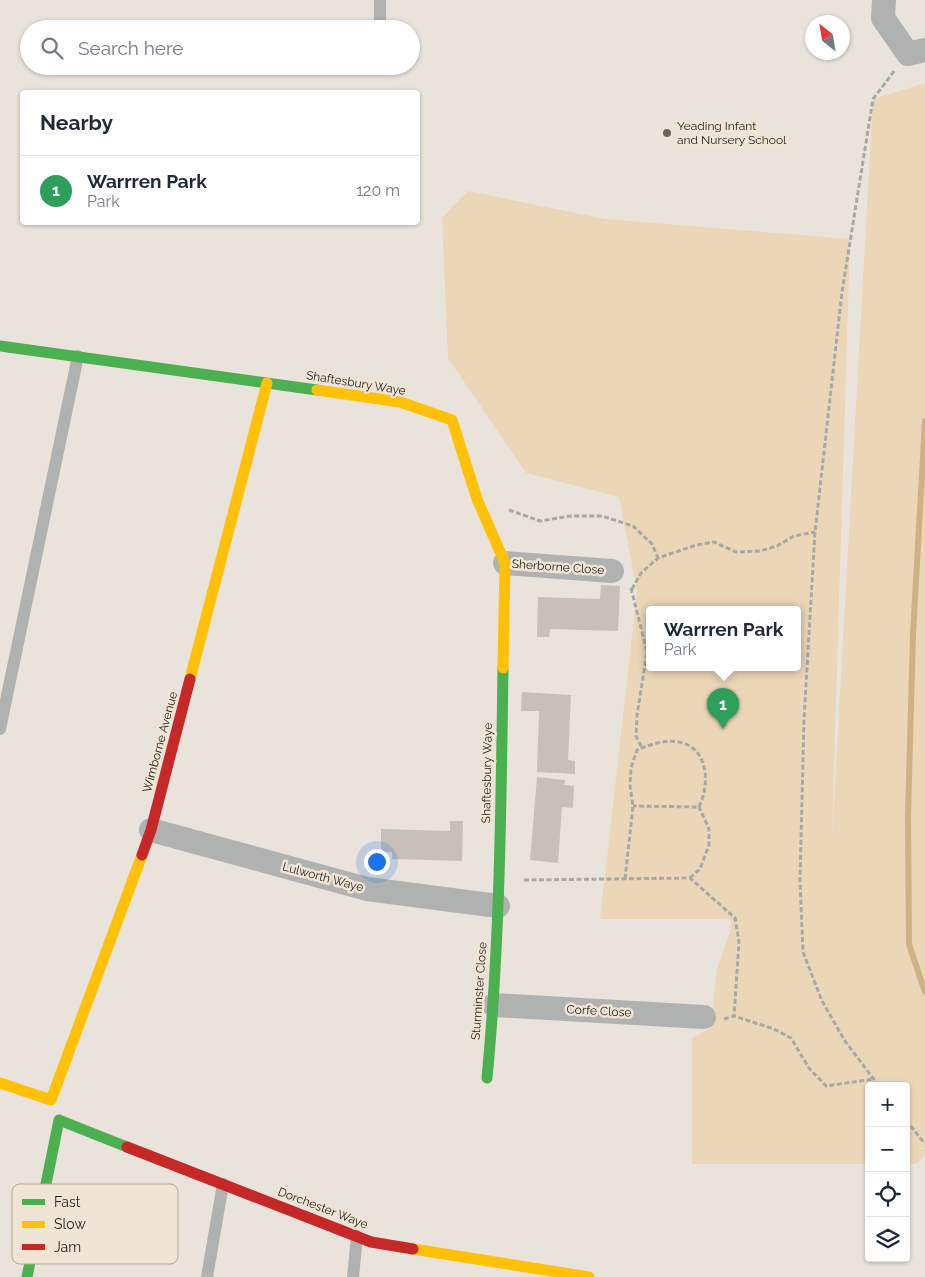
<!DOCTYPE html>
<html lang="en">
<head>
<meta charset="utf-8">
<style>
  body { margin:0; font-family:Raleway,sans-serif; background:#f6f6f7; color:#1f2937 }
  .controls { position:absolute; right:15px; bottom:15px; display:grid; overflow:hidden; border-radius:5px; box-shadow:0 1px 4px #0004 }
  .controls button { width:45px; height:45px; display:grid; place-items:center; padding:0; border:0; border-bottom:1px solid #e0e1e3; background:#fff; color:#1f2937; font:25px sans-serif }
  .compass { position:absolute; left:805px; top:15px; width:45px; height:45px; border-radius:50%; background:#fff; box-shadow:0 1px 4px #0004; rotate:330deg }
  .you { position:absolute; left:376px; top:861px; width:18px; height:18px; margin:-12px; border:4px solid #fff; border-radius:50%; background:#1a73e8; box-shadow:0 0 0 8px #1a73e833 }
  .badge { display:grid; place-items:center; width:32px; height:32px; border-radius:50%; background:#b45309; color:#fff; font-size:16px; font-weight:700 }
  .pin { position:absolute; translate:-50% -41px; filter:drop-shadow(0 1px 2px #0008) }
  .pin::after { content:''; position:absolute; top:26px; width:18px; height:15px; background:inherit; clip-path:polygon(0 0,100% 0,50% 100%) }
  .popup { position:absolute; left:646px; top:606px; width:155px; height:65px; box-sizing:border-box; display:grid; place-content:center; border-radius:5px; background:#fff; filter:drop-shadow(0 1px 4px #0005); font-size:16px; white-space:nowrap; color:#747a83 }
  .popup b { font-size:19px; color:#1f2937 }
  .popup::after { content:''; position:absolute; left:50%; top:100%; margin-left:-10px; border:10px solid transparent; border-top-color:#fff }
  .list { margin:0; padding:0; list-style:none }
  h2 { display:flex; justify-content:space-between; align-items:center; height:65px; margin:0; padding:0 20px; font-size:21px }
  h2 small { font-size:16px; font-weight:400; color:#747a83 }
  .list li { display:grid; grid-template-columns:32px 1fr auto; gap:15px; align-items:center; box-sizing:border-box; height:70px; padding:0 20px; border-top:1px solid #e0e1e3 }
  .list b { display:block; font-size:19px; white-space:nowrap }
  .list p { margin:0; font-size:16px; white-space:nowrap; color:#747a83 }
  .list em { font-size:16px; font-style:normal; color:#747a83 }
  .icon { flex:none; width:28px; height:28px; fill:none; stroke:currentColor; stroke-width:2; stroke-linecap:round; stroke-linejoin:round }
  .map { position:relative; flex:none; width:925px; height:1277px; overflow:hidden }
  .search { position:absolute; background:#fff; box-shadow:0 1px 4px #0004; left:20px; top:20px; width:400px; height:55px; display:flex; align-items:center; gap:12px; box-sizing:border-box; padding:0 18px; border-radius:28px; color:#747a83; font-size:19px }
  .panel { position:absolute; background:#fff; box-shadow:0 1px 4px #0004; left:20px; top:90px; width:400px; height:135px; border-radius:5px }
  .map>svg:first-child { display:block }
</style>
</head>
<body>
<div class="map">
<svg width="925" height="1277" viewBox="0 0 925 1277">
  <rect width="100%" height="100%" fill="#eae3db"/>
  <path fill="#ecd6b8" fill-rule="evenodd" d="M925,83V1156L916,1164H906V1086H869V1164H692V1038L710,1028L717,969L730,932L731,919H600L637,591L619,497L526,473L448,358L442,218L468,191L605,219L850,239L832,837L873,99ZM649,610H797V668H649Z"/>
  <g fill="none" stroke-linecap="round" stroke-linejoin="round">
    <path stroke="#cfb186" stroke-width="6" d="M925,421L913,634L908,815L909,944L925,992"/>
  </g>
  <g fill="#c6c0b9">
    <path d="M601,585L620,586L618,631L550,629L549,637H537L538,597L600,599Z"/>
    <path d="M522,692L571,695L568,760L575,761V774L537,772L539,711H521Z"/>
    <path d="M537,777L565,780L564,785L574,786L573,808L562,807L558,863L530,860Z"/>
    <path d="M450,821H463L462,861L392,859V852H381V829L450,831Z"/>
  </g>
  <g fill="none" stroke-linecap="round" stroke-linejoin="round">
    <g stroke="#a9a8a6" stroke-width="3" stroke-dasharray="5 2.5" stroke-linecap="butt">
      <path d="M509,510L540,521L570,516H602L633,526L652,544L658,558"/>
      <path d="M631,588L647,652L637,715L636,736L642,748"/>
      <path d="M632,589L641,573L658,558L696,545L714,542L736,552L760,551L777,546L794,536L815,532"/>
      <path d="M690,878L700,869L709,845V829L699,807"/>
      <path d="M625,879L633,806L630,786L631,768L637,750C649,745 665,739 679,742C709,748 710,784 699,807L633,806"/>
      <path d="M524,880L690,878L735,918L739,942L734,1016"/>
      <path d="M724,1019L734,1016L774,1029L791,1038L809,1068L826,1086L874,1079"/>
      <path d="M879,1086L845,1041L822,1001L803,952L800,880L804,719L815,532L842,292L873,99L895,70"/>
      <path d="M906,1120L925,1144"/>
    </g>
    <g stroke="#b0b2b2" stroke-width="12">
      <path d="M380,0V29"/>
      <path d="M0,729L78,356"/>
      <path d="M207,1277L223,1184"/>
      <path d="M353,1277L357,1236"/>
    </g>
    <g stroke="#b0b2b2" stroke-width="24">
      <path d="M884,0L883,18L908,54L925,50"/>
      <path d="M505,563L612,571"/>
      <path d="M151,830L367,889L498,906"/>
      <path d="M494,1005L704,1017"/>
    </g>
    <g stroke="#4caf50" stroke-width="11">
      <path d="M0,346L317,390"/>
      <path d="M487,1078C500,942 501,805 503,668"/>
      <path d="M27,1277L59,1120L127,1147"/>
    </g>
    <g stroke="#ffc107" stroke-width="11">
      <path d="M317,390L400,402L452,420L477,499L505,563L503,668"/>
      <path d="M190,679L267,383"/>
      <path d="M0,1083L51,1100L142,855"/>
      <path d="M413,1249L589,1277"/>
    </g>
    <g stroke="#c62828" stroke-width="11">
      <path d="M142,855L151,830L190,679"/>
      <path d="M127,1147L371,1242L413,1249"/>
    </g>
  </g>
  <circle fill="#69645d" stroke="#f0e4d5" stroke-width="2" cx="667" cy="133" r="5"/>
  <g text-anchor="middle" stroke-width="5" stroke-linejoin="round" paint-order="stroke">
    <g font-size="12" fill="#231f19" stroke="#f0e4d5" text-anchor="start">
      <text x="677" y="130">Yeading Infant<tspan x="677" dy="14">and Nursery School</tspan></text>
    </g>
    <g font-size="12" fill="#231f19" stroke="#f0e4d5">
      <text transform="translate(356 383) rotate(9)" y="4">Shaftesbury Waye</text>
      <text transform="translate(558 567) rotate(4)" y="4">Sherborne Close</text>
      <text transform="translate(160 742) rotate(-75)" y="4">Wimborne Avenue</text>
      <text transform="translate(487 773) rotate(-89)" y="4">Shaftesbury Waye</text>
      <text transform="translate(323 877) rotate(15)" y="4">Lulworth Waye</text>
      <text transform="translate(479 991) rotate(-86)" y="4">Sturminster Close</text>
      <text transform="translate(599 1011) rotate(3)" y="4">Corfe Close</text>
      <text transform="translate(323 1208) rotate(21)" y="4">Dorchester Waye</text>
    </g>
  </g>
  <rect x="12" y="1184" width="166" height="80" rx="8" fill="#f0e4d5" stroke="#b2a99d" stroke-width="1"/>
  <rect x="22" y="1199" width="23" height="6" fill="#4caf50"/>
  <rect x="22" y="1221" width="23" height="7" fill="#ffc107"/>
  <rect x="22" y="1244" width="23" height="6" fill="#c62828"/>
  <g font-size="14" fill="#231f19">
    <text x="54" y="1207">Fast</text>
    <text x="54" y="1229">Slow</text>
    <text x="54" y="1252">Jam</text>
  </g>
</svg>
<div class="controls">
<button>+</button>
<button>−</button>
<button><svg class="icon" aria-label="locate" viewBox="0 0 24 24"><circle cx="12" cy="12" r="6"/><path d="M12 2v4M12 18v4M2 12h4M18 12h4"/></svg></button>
<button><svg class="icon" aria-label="layers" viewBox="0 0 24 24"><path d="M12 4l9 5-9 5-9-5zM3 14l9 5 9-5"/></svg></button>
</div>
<svg class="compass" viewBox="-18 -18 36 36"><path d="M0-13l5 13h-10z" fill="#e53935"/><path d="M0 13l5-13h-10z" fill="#747a83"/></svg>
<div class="you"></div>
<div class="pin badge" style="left:723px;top:729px;background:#2e9e5b">1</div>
<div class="popup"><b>Warrren Park</b>Park</div>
<div class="search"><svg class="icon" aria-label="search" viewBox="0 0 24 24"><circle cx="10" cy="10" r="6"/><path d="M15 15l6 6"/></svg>Search here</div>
<section class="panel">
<h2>Nearby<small></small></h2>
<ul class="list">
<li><span class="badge" style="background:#2e9e5b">1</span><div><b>Warrren Park</b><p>Park</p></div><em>120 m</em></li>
</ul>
</section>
</div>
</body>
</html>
